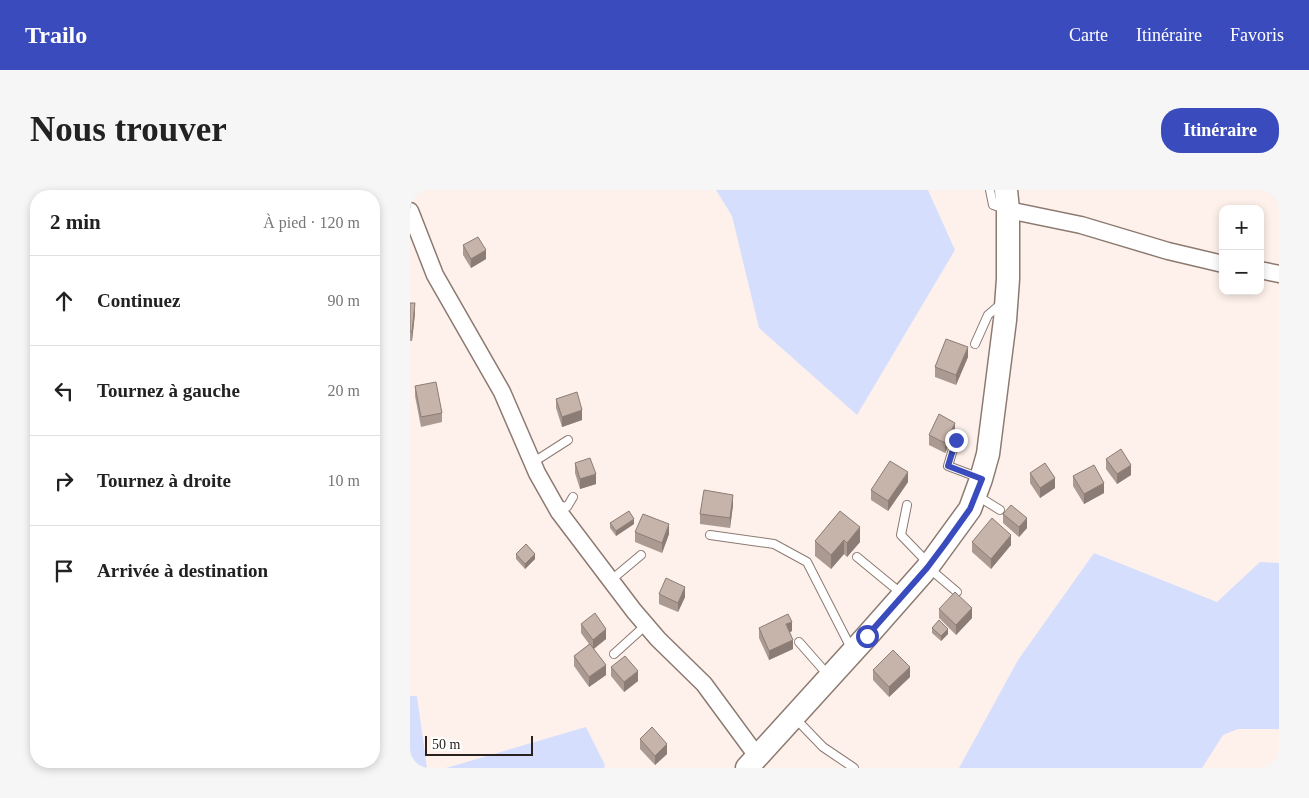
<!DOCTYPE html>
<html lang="fr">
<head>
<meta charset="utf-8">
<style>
  body { margin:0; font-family:"Times New Roman",serif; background:#f6f6f6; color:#222 }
  .controls { position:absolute; right:15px; top:15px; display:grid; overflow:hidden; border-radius:10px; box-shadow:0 2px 8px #0003 }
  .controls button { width:45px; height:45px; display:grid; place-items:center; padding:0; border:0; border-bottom:1px solid #e0e0e0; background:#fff; color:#222; font:25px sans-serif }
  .scale { position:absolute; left:15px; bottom:12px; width:108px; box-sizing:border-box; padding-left:5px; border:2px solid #28211d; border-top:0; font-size:14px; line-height:18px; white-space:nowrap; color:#28211d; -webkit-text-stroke:4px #fff; paint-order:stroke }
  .stop { position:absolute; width:15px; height:15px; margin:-11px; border:4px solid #3a4bbe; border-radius:50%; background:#fff }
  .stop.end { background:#3a4bbe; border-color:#fff; box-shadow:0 1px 5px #0008 }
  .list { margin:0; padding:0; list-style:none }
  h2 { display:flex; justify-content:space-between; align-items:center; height:65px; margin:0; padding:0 20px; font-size:21px }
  h2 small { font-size:16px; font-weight:400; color:#767676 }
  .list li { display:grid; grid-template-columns:32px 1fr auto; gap:15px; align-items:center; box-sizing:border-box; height:90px; padding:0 20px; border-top:1px solid #e0e0e0 }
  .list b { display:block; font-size:19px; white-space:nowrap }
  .list em { font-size:16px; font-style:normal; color:#767676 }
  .icon { flex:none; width:28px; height:28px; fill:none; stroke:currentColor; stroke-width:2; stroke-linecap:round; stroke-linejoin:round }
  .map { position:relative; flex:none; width:869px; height:578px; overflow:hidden; border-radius:20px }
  header { display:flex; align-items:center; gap:30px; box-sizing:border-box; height:70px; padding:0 25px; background:#3a4bbe; color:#fff }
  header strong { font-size:24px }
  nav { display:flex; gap:28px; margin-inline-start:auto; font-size:18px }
  .intro { display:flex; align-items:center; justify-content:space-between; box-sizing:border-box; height:120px; padding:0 30px }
  h1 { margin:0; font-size:35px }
  .button { padding:12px 22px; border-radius:20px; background:#3a4bbe; color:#fff; font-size:18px; font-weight:700 }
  main { display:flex; gap:30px; padding:0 30px }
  aside { flex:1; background:#fff; border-radius:20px; box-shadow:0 2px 8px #0003 }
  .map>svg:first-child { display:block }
</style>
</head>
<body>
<header>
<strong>Trailo</strong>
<nav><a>Carte</a><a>Itinéraire</a><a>Favoris</a></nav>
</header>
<div class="intro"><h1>Nous trouver</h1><a class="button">Itinéraire</a></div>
<main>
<aside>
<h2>2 min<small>À pied · 120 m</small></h2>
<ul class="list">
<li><svg class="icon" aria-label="ahead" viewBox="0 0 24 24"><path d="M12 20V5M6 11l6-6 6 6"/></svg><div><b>Continuez</b></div><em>90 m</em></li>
<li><svg class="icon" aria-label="left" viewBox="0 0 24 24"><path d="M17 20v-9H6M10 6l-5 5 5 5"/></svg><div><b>Tournez à gauche</b></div><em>20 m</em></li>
<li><svg class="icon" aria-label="right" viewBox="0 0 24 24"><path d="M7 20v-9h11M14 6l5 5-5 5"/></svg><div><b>Tournez à droite</b></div><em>10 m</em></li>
<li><svg class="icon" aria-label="arrive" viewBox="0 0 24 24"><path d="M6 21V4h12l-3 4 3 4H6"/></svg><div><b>Arrivée à destination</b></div></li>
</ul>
</aside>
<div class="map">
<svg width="869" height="578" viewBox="0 0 869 578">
  <rect width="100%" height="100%" fill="#fef1eb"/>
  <g fill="#d5dffd">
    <path d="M306,0H518L545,60L447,225L349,138L322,26Z"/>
    <path d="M684,363L807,412L850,372L869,373V539H828L813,545L792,578H549L608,470Z"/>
    <path d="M0,506H7L17,578H0Z"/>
    <path d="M176,537L195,575L194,578H36Z"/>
  </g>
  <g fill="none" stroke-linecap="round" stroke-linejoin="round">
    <g stroke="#8c7a71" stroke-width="10">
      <g id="lane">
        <path d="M580,0L583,15L595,19"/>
        <path d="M565,154L578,125L592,113"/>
        <path d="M546,249L538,276L570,288"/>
        <path d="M122,273L158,250"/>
        <path d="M566,305L590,320"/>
        <path d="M146,315L157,317L163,307"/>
        <path d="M497,315L491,345L519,374"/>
        <path d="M300,345L364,354L397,372L442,460"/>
        <path d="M447,367L492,404"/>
        <path d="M520,379L547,402"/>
        <path d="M200,391L231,365"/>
        <path d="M389,452L418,485"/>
        <path d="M204,464L236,435"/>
        <path d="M385,528L413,557L444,578"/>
      </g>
    </g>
    <g stroke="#8c7a71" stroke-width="19">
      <g id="street">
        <path d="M598,20L671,35L758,61L813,74"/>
        <path d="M0,21L25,85L92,202L127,283L149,322L224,421L248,449L294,494L347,566"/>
        <path d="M850,80L869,84"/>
      </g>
    </g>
    <g stroke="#8c7a71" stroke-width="25">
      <path id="secondary" d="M337,578L457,446L517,378L560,319L571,289L578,264L595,130L598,89V20L596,0"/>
    </g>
    <use href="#lane" stroke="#fff" stroke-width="8"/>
    <use href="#street" stroke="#fff" stroke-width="16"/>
    <use href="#secondary" stroke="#fff" stroke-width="22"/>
  </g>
  <g fill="#aa9a91">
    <path d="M53,55L76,69L61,78L53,65Z"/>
    <path d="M0,113L5,123L2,151H0Z"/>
    <path d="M558,167L546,195L525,187V177Z"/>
    <path d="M5,196L32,223V232L11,237L5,206Z"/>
    <path d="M146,209L172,230L152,237L146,218Z"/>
    <path d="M545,243L535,263L519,255V245Z"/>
    <path d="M696,269L721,285L707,294L696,279Z"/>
    <path d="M165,273L186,294L170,299L165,283Z"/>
    <path d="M620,283L645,298L630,308L620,293Z"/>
    <path d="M663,286L694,303L674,314L663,296Z"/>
    <path d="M498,292L478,321L461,310V300Z"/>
    <path d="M323,315L320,338L290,334V324Z"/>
    <path d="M430,321L450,352L437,367L434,364L421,379L405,366V351Z"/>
    <path d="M593,324L617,338L609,347L593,333Z"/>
    <path d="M200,333L224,334L206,346L200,338Z"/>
    <path d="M225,342L259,344L252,363L225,352Z"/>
    <path d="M562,352L601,355L581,379L562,362Z"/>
    <path d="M106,364L125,369L115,379L106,369Z"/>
    <path d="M249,404L275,407L268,422L249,414Z"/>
    <path d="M529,419L562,428L546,445L529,428Z"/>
    <path d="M171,434L196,449L184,459L196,485L179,497L164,476V466L179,454L171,443Z"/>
    <path d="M349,438L382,441L380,442L383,459L359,470L349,448Z"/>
    <path d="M522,438L538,444L531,451L522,443Z"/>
    <path d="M201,477L228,491L214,502L201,486Z"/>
    <path d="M463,480L500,487L479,507L463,490Z"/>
    <path d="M230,549L257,564L245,575L230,559Z"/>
  </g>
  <g fill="#8b7d76">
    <path d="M76,60V69L61,78V69Z"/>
    <path d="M5,113V123L2,151V142Z"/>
    <path d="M558,157V167L546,195V185Z"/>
    <path d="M172,220V230L152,237V227Z"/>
    <path d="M545,233V243L535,263V253Z"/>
    <path d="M721,275V285L707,294V284Z"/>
    <path d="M498,282V292L478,321V311Z"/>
    <path d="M186,284V294L170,299V289Z"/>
    <path d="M645,288V298L630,308V298Z"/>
    <path d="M694,293V303L674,314V304Z"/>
    <path d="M323,305V315L320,338V328Z"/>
    <path d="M617,328V338L609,347V337Z"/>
    <path d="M224,329V334L206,346V341Z"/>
    <path d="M259,334V344L252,363V353Z"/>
    <path d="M450,337V352L437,367V353Z"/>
    <path d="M601,345V355L581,379V369Z"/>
    <path d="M434,350V364L421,379V365Z"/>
    <path d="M125,364V369L115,379V374Z"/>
    <path d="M275,397V407L268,422V413Z"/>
    <path d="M562,418V428L546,445V435Z"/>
    <path d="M382,432V441L376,444V434Z"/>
    <path d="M196,439V449L183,459V450Z"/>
    <path d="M538,439V444L531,451V446Z"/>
    <path d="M383,450V459L359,470V461Z"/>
    <path d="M196,475V485L179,497V487Z"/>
    <path d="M500,477V487L479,507V497Z"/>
    <path d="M228,481V491L214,502V492Z"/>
    <path d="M257,554V564L245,575V566Z"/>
  </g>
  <g fill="#c6b3a9" stroke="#8b7d76">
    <path d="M68,47L76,60L61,69L53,55Z"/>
    <path d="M0,113H5L2,142L0,141Z"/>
    <path d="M536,149L558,157L546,185L525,177Z"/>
    <path d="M26,192L32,223L11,227L5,196Z"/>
    <path d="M167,202L172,220L152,227L146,209Z"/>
    <path d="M529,224L545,233L535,253L519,245Z"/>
    <path d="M711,259L721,275L707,284L696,269Z"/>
    <path d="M180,268L186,284L170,289L165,273Z"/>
    <path d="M480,271L498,282L478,311L461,300Z"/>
    <path d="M635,273L645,288L630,298L620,283Z"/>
    <path d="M684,275L694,293L674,304L663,286Z"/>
    <path d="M294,300L323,305L320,328L290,324Z"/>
    <path d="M601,315L617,328L609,337L593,324Z"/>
    <path d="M219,321L224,329L206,341L200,333Z"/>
    <path d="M430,321L450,337L437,353L434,350L421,365L405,351Z"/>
    <path d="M233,324L259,334L252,353L225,342Z"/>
    <path d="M582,328L601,345L581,369L562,352Z"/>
    <path d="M116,354L125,364L115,374L106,364Z"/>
    <path d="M256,388L275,397L268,413L249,404Z"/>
    <path d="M545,402L562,418L546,435L529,419Z"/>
    <path d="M185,423L196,439L183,450L171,434Z"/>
    <path d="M378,424L382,432L376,434L383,450L359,461L349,438Z"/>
    <path d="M529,430L538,439L531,446L522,438Z"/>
    <path d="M180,454L196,475L179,487L164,466Z"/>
    <path d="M483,460L500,477L479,497L463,480Z"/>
    <path d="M215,466L228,481L214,492L201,477Z"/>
    <path d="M242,537L257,554L245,566L230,549Z"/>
  </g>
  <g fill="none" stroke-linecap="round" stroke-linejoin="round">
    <path stroke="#3a4bbe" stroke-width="6" d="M457,446L517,378L535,354L560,319L572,289L538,276L546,250"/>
  </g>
</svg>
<div class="controls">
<button>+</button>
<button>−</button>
</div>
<div class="scale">50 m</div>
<div class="stop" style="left:457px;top:446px"></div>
<div class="stop end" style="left:546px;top:250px"></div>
</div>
</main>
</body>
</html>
